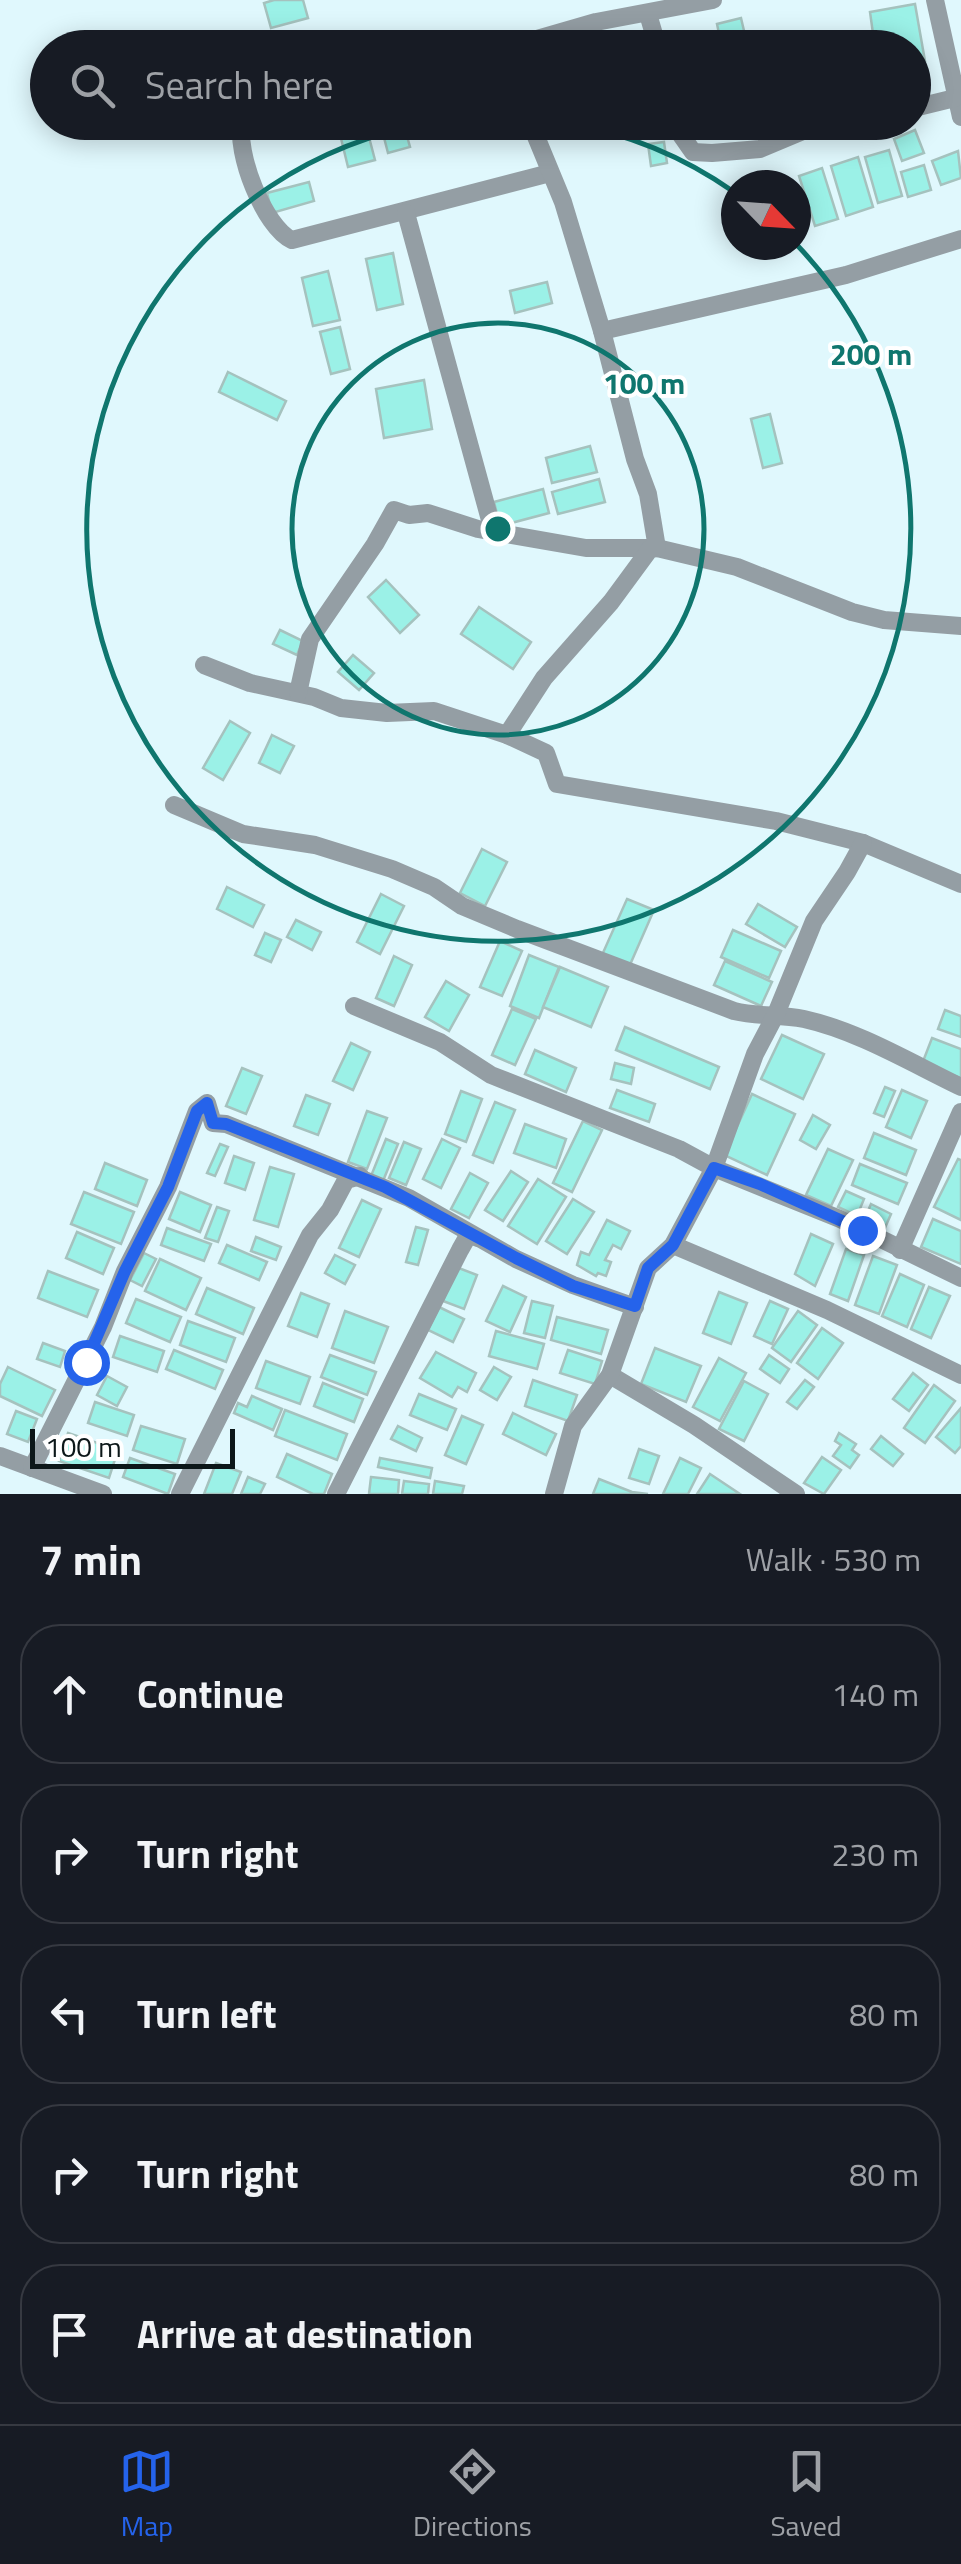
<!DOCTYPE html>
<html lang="en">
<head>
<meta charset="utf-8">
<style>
  body { margin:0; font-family:"Titillium Web",sans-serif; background:#20242c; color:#f1f3f6 }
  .compass { position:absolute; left:721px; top:170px; width:90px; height:90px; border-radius:50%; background:#171b24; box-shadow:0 5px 25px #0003; rotate:115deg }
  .scale { position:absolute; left:30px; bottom:25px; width:205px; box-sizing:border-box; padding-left:10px; border:5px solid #0c1719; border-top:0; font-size:28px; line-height:35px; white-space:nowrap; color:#0c1719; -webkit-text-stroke:8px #fff; paint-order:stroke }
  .stop { position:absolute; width:30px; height:30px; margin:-22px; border:8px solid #2563eb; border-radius:50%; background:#fff }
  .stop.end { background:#2563eb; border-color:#fff; box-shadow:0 2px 10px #0008 }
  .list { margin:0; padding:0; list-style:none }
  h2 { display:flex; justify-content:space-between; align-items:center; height:130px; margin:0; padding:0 40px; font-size:42px }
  h2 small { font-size:32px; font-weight:400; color:#9ea1a6 }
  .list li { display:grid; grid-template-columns:65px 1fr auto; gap:30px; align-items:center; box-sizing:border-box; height:140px; margin:0 20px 20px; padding:0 20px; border:2px solid #363941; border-radius:40px }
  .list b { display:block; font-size:38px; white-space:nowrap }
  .list em { font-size:32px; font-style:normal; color:#9ea1a6 }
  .icon { flex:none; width:55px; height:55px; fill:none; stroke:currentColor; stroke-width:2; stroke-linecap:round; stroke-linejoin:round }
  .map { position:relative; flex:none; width:961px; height:1494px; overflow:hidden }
  .search { position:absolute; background:#171b24; box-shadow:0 5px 25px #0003; left:30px; right:30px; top:30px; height:110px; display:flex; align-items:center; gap:25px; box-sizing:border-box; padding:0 35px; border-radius:55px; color:#9ea1a6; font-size:38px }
  .sheet { height:930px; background:#171b24 }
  nav { display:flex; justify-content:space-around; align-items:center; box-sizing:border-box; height:140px; border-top:2px solid #363941; background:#171b24; font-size:28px; color:#9ea1a6 }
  nav a { display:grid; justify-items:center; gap:5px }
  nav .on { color:#2563eb }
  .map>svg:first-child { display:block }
</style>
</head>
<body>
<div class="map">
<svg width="961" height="1494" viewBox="0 0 961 1494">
  <rect width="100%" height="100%" fill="#e0f8fd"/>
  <g fill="#9bf1e7" stroke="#a5c2be" stroke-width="2.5">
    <path d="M274,0H303L308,18L271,28L264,3Z"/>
    <path d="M915,4L925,61L914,63V48H875L870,12Z"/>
    <path d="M741,18L748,48H722L717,24Z"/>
    <path d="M697,34L700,48H667L666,39Z"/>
    <path d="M925,67L929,95L914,98V69Z"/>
    <path d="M337,122H365L375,160L348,167Z"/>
    <path d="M380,122H403L410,147L388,153Z"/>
    <path d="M452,122H497L457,136Z"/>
    <path d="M915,130L924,153L902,161L894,139Z"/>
    <path d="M664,142L667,163L651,166L648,144Z"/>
    <path d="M889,150L902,196L878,203L865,157Z"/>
    <path d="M958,151L961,178L941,185L932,161Z"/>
    <path d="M858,157L873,207L846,216L831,166Z"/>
    <path d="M924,165L931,190L908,197L901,172Z"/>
    <path d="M822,168L838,219L815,226L799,176Z"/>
    <path d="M309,182L314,201L272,213L267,193Z"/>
    <path d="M393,253L403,304L377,310L366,259Z"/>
    <path d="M328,271L340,320L313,326L302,278Z"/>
    <path d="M547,282L552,303L515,313L510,291Z"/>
    <path d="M340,327L350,369L331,374L320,332Z"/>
    <path d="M228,372L286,401L277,420L219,392Z"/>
    <path d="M424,380L432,429L384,438L376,389Z"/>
    <path d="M770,414L782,463L763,468L751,419Z"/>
    <path d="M590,446L597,472L552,483L546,458Z"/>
    <path d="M599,479L605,502L558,514L552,492Z"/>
    <path d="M543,489L549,513L500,526L494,502Z"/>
    <path d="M386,580L419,615L400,633L368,597Z"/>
    <path d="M479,607L531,642L513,669L461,634Z"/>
    <path d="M280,630L303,641L297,655L273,644Z"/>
    <path d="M353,655L374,673L359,690L338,672Z"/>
    <path d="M230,721L250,733L223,780L203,768Z"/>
    <path d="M272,735L294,746L280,773L259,763Z"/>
    <path d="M482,849L507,862L485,906L460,893Z"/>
    <path d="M227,887L264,905L253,927L217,909Z"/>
    <path d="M381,894L404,906L380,954L357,942Z"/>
    <path d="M627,899L654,910L629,967L602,955Z"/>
    <path d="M758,904L797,927L785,947L746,924Z"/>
    <path d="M296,920L321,932L312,950L287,937Z"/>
    <path d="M733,930L781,951L769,978L721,957Z"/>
    <path d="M265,933L281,940L271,962L255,955Z"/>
    <path d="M500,941L522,951L502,996L480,987Z"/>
    <path d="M529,955L559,967L539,1018L510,1006Z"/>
    <path d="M394,956L412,965L394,1006L376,998Z"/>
    <path d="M725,961L772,982L761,1006L714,985Z"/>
    <path d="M560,967L608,987L591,1027L543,1007Z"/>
    <path d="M446,981L469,995L449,1031L425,1017Z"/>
    <path d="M512,1009L536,1019L515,1065L492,1055Z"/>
    <path d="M945,1010L961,1016V1037L938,1029Z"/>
    <path d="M625,1027L719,1067L710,1089L616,1050Z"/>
    <path d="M782,1035L824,1054L803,1099L761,1079Z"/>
    <path d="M932,1038L961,1049V1078L922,1064Z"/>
    <path d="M351,1043L370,1052L353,1090L333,1081Z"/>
    <path d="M535,1050L576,1068L566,1092L525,1074Z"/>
    <path d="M615,1063L634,1068L631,1084L611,1079Z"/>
    <path d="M242,1068L262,1076L246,1114L226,1106Z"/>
    <path d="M885,1087L895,1091L884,1117L874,1113Z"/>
    <path d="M617,1090L655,1104L649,1122L610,1108Z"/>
    <path d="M902,1090L927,1101L911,1138L886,1127Z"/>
    <path d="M461,1091L482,1099L466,1142L445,1134Z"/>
    <path d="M752,1094L795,1114L767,1175L724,1155Z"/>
    <path d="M306,1095L330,1104L318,1135L294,1126Z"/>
    <path d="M495,1102L515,1110L493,1163L473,1155Z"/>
    <path d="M367,1111L387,1118L367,1169L348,1162Z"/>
    <path d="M813,1115L830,1125L816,1149L800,1140Z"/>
    <path d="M583,1121L602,1130L572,1192L553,1183Z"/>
    <path d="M525,1124L566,1139L556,1168L514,1153Z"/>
    <path d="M874,1133L916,1150L906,1175L864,1158Z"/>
    <path d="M386,1139L398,1144L383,1181L371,1176Z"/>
    <path d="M442,1139L460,1148L441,1188L423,1179Z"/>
    <path d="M404,1142L421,1149L406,1185L389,1178Z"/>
    <path d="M220,1144L228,1147L215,1176L207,1173Z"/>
    <path d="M828,1149L853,1160L831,1206L806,1195Z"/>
    <path d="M234,1156L254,1163L245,1190L225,1183Z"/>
    <path d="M958,1159L961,1160V1220L934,1207Z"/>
    <path d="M105,1163L147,1180L137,1206L95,1189Z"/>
    <path d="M860,1164L907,1183L898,1204L852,1185Z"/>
    <path d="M270,1167L294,1174L278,1227L254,1220Z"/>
    <path d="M511,1171L528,1182L503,1221L485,1210Z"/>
    <path d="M470,1173L488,1183L469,1218L451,1209Z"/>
    <path d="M538,1179L566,1197L537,1244L508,1226Z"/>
    <path d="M846,1191L864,1199L857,1216L838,1207Z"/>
    <path d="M84,1192L134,1212L121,1244L71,1224Z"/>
    <path d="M180,1192L211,1205L200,1232L169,1219Z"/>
    <path d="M573,1199L594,1212L567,1254L546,1241Z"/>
    <path d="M362,1200L381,1209L359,1257L339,1248Z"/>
    <path d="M871,1204L891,1214L884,1230L864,1220Z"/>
    <path d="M217,1207L229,1211L218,1242L205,1238Z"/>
    <path d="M933,1219L961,1231V1264L921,1247Z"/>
    <path d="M607,1220L630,1231L621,1249L613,1245L605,1260L611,1262L606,1276L598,1273L596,1276L577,1265L581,1252L589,1255Z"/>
    <path d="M416,1227L428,1230L418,1265L406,1262Z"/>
    <path d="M167,1228L211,1244L204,1261L161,1245Z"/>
    <path d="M77,1232L114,1248L103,1274L66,1258Z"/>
    <path d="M811,1234L833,1244L815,1286L795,1274Z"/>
    <path d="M256,1237L281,1247L276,1260L251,1251Z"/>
    <path d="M227,1245L267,1262L259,1280L219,1263Z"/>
    <path d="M846,1249L864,1255L848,1301L830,1294Z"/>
    <path d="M144,1253L156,1259L142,1286L130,1280Z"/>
    <path d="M335,1255L355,1265L345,1284L325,1273Z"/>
    <path d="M873,1256L897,1265L879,1314L855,1305Z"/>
    <path d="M160,1259L201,1278L186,1310L145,1291Z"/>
    <path d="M456,1267L477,1275L464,1309L443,1301Z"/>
    <path d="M48,1271L98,1290L87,1317L38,1298Z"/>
    <path d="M900,1274L924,1285L907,1327L882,1316Z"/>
    <path d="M503,1286L526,1297L510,1332L486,1321Z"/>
    <path d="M929,1287L950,1296L931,1338L911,1329Z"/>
    <path d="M207,1288L254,1308L243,1334L196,1314Z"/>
    <path d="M719,1292L747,1303L731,1344L703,1333Z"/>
    <path d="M301,1293L329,1304L317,1337L288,1326Z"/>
    <path d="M136,1299L181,1317L170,1342L126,1323Z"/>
    <path d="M532,1301L553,1306L545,1338L524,1333Z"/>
    <path d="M770,1301L788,1309L772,1344L754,1336Z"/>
    <path d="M439,1307L464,1319L453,1342L428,1330Z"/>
    <path d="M345,1311L388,1327L374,1363L332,1348Z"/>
    <path d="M798,1311L817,1325L791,1362L772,1348Z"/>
    <path d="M557,1317L608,1330L601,1354L551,1340Z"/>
    <path d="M188,1321L235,1338L226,1362L180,1345Z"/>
    <path d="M822,1328L843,1343L818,1379L797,1363Z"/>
    <path d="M496,1331L544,1344L537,1369L489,1356Z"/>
    <path d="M120,1336L164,1351L157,1372L113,1357Z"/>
    <path d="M43,1343L65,1351L60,1367L37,1359Z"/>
    <path d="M655,1348L701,1366L686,1402L641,1384Z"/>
    <path d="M174,1350L223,1370L215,1389L166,1369Z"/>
    <path d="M568,1350L602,1361L595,1384L560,1373Z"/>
    <path d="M436,1352L476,1373L467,1392L458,1387L452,1397L420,1378Z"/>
    <path d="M330,1355L376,1372L367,1395L321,1377Z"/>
    <path d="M769,1355L789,1369L780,1383L760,1369Z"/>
    <path d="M719,1358L746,1373L720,1421L693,1407Z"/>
    <path d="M266,1361L310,1377L300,1404L256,1388Z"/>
    <path d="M8,1367L55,1390L42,1416L0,1396V1384Z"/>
    <path d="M494,1367L511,1377L497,1400L480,1390Z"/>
    <path d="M913,1373L928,1385L909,1411L893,1399Z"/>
    <path d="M107,1376L127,1387L117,1406L97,1395Z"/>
    <path d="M533,1380L577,1395L568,1421L525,1406Z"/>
    <path d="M805,1380L814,1387L797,1409L787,1402Z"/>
    <path d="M744,1381L768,1394L744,1441L719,1429Z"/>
    <path d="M323,1383L363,1399L354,1422L314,1406Z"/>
    <path d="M934,1385L955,1401L925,1443L904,1428Z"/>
    <path d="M419,1394L456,1409L447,1430L410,1415Z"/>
    <path d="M252,1396L282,1409L273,1430L234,1413L238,1403L247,1407Z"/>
    <path d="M95,1402L134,1415L127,1436L88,1423Z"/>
    <path d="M961,1408V1446L955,1453L936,1437Z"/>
    <path d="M285,1410L347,1434L337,1460L275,1436Z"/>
    <path d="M16,1411L37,1419L28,1442L7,1434Z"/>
    <path d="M513,1413L556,1434L546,1455L503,1434Z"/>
    <path d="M462,1416L483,1425L466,1464L445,1455Z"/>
    <path d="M141,1426L185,1439L177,1464L133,1450Z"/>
    <path d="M398,1426L422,1438L416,1451L391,1439Z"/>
    <path d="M68,1433L118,1450L109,1478L59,1461Z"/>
    <path d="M839,1433L856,1444L852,1450L859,1455L850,1468L833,1456L841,1445L835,1441Z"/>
    <path d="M881,1436L903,1454L893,1466L871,1449Z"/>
    <path d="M639,1449L659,1456L649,1484L629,1478Z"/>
    <path d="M287,1454L332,1474L324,1494H313L277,1477Z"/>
    <path d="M822,1457L841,1470L824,1494L804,1483Z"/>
    <path d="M130,1458L175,1474L168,1494L123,1477Z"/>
    <path d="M380,1458L432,1468L430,1478L378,1467Z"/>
    <path d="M680,1458L701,1468L688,1494H663Z"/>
    <path d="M216,1463L241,1472L232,1494H204Z"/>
    <path d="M710,1474L740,1494H697Z"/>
    <path d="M248,1477L265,1484L260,1494H241Z"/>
    <path d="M371,1477L399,1480L398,1494H369Z"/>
    <path d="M599,1479L632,1492L648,1494H593Z"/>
    <path d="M404,1481L429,1484L428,1494H402Z"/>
    <path d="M435,1481L464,1486L462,1494H433Z"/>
  </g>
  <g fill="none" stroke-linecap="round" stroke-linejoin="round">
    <g stroke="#949ea4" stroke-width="18">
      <path d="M935,0L961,117"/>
      <path d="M648,14L658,48"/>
      <path d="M506,48L596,22L713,0"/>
      <path d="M914,108L955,98"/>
      <path d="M242,122C235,152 264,227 292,240L550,173"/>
      <path d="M672,122L693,152L712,153L760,149L803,131L859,122"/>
      <path d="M406,213L493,531"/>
      <path d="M602,331L846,275L961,239"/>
      <path d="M204,665L250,683L314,697L341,708L387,713L434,711L507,735L546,753L557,784L776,821L863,843L961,884"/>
      <path d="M298,693L310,639L375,544L394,510L409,515L428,513L478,529L586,548H657L737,567L852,612L884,620L961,626"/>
      <path d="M507,735L544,678L611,602L650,549L657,548L648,494L635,459L602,331L563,202L530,122"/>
      <path d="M174,805L243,834L315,845L392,869L434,887L462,906L517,929L734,1011C758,1017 780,1014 804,1019C858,1031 911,1063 961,1087"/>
      <path d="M354,1006L440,1042L491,1075L679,1149L714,1168L840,1219L961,1278"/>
      <path d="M673,1245L827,1310L961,1375"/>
      <path d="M900,1250L961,1112"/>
      <path d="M610,1375L694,1425L796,1494"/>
      <path d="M0,1456L103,1494"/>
      <path d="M32,1468L103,1327L125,1271L168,1187L197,1111L207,1103L213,1123L226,1124L409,1198L516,1259L573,1285L635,1307"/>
      <path d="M180,1494L310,1235L330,1210L346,1180L360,1176"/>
      <path d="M336,1494L460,1250L469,1234L478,1238"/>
      <path d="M554,1494L573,1426L610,1375L648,1268L673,1245L714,1168L755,1054L776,1014L814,921L847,872L863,843"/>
    </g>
  </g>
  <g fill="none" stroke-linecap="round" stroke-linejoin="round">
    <path stroke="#2563eb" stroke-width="12" d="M86,1362L125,1271L168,1187L197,1111L207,1103L213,1123L226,1124L385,1187L516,1258L573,1286L635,1306L648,1268L673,1245L714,1168L760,1184L862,1230"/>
  </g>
  <g fill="none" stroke="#0f766e" stroke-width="5">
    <circle cx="498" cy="529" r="206"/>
    <path d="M566 123A412 412 0 0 1 734 192M797 245A412 412 0 1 1 430 123"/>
  </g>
  <circle cx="498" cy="529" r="15" fill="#0f766e" stroke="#fff" stroke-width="5"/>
  <g font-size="30" text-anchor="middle" font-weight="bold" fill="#0f766e" stroke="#fff" stroke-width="8" stroke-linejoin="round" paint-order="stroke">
    <text x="871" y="365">200 m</text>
    <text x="644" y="394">100 m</text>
  </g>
</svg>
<svg class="compass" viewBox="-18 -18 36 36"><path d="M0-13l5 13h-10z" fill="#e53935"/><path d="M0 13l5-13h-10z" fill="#9ea1a6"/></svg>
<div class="scale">100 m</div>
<div class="stop" style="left:86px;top:1362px"></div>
<div class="stop end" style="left:862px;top:1230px"></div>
<div class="search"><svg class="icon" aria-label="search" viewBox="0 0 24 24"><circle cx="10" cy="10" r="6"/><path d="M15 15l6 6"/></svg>Search here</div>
</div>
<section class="sheet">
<h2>7 min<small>Walk · 530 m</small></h2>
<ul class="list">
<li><svg class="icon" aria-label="ahead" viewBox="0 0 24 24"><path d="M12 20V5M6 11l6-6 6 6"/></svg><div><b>Continue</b></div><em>140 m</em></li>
<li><svg class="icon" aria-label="right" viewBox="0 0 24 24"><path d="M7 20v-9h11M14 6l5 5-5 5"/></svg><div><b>Turn right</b></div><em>230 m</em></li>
<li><svg class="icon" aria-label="left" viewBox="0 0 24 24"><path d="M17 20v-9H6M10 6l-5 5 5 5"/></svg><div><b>Turn left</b></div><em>80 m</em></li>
<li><svg class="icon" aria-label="right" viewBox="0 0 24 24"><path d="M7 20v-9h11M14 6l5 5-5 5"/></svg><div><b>Turn right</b></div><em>80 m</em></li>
<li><svg class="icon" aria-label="arrive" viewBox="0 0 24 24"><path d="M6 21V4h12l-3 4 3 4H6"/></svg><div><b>Arrive at destination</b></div></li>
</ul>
</section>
<nav>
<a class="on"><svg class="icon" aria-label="map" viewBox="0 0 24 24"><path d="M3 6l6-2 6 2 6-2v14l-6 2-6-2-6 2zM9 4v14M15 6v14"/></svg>Map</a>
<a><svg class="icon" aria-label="directions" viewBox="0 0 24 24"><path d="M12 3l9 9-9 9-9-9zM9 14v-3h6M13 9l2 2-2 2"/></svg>Directions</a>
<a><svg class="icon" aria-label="saved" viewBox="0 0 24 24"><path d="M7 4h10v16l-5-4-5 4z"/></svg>Saved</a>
</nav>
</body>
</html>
